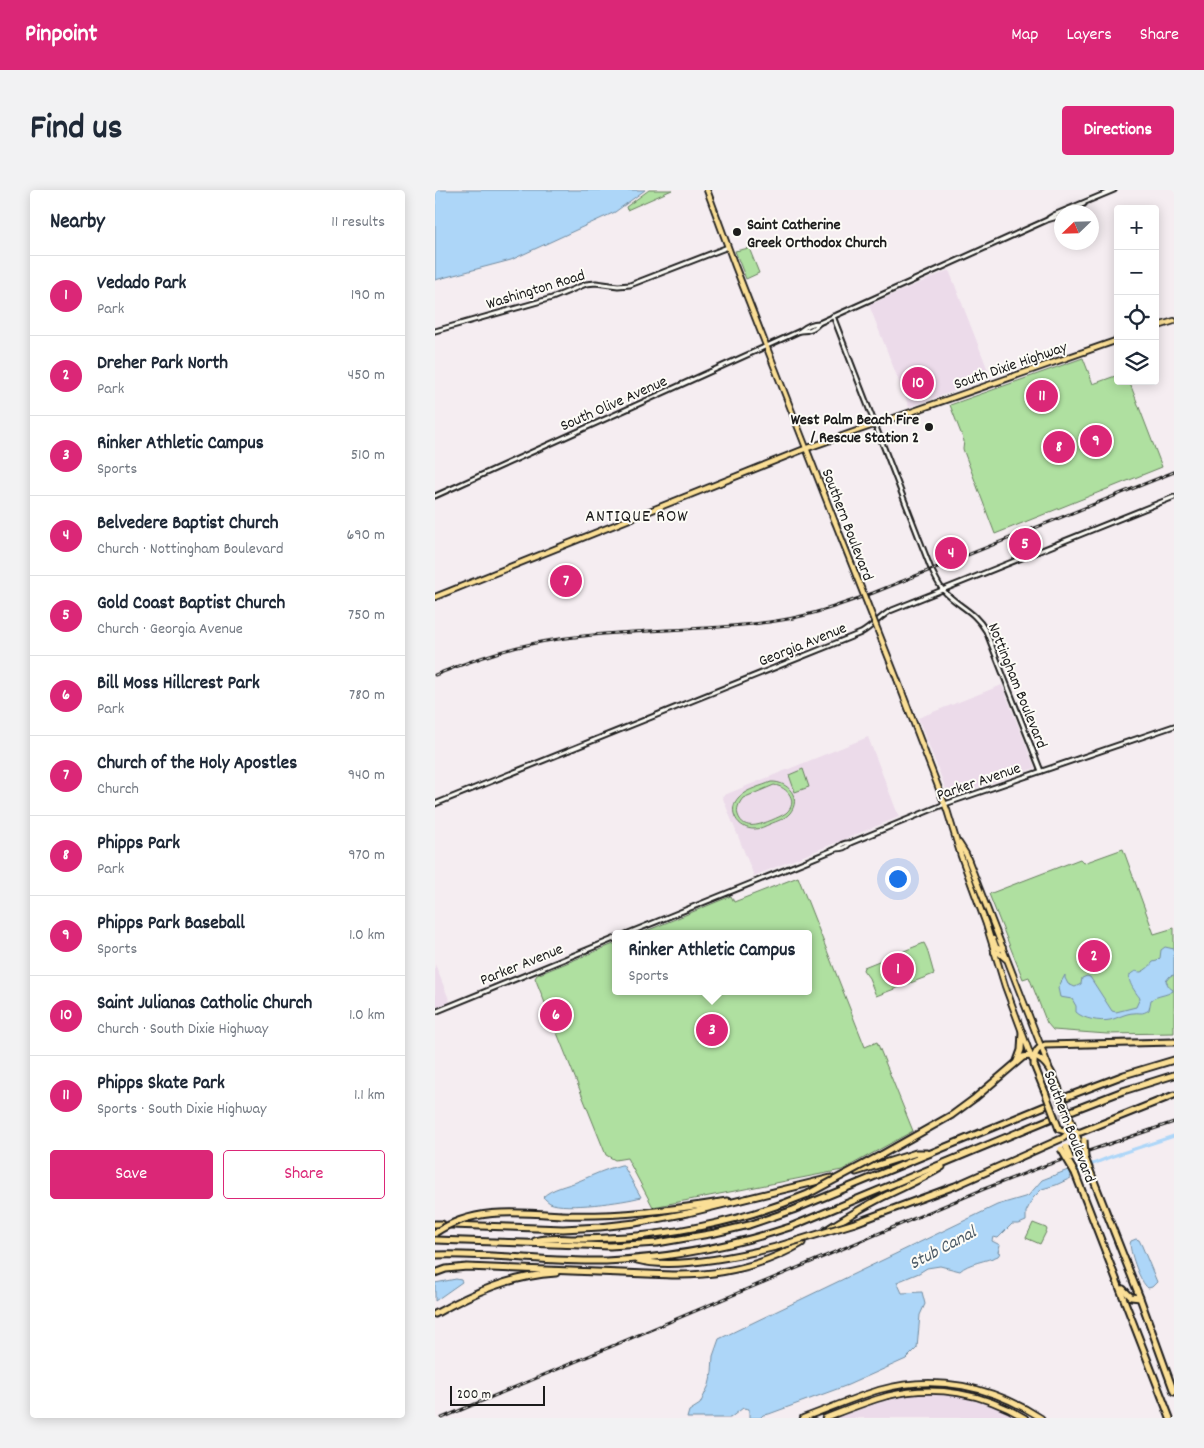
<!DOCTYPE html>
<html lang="en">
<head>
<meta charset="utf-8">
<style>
  body { margin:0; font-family:Dekko,sans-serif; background:#f2f2f3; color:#1f2937 }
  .controls { position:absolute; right:15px; top:15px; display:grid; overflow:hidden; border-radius:5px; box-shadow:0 2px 12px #0003 }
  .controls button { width:45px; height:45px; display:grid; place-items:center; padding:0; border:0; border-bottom:1px solid #e0e1e3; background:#fff; color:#1f2937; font:25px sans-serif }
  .compass { position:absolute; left:619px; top:15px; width:45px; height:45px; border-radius:50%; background:#fff; box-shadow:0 2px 12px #0003; rotate:247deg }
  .scale { position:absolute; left:15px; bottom:12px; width:95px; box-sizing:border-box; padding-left:5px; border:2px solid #1c1c1c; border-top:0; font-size:14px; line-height:18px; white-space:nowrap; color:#1c1c1c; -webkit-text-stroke:4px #fdfcf7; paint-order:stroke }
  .you { position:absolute; left:462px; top:688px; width:18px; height:18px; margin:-12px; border:4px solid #fff; border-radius:50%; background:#1a73e8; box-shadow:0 0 0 8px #1a73e833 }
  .badge { display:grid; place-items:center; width:32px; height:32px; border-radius:50%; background:#db2777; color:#fff; font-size:16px; font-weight:700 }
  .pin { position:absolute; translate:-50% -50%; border:2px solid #fff; box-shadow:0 1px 5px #0006 }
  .popup { position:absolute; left:177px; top:740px; width:200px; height:65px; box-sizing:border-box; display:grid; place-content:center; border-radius:5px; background:#fff; filter:drop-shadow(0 1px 4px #0005); font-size:16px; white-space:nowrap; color:#747a83 }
  .popup b { font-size:19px; color:#1f2937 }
  .popup::after { content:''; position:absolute; left:50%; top:100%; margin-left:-10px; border:10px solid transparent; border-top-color:#fff }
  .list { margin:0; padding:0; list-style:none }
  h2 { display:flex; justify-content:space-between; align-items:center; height:65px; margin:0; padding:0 20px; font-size:21px }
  h2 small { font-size:16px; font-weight:400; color:#747a83 }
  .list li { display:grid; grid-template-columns:32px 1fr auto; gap:15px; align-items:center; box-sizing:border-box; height:80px; padding:0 20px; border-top:1px solid #e0e1e3 }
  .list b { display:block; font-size:19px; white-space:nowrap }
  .list p { margin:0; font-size:16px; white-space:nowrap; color:#747a83 }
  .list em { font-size:16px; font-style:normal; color:#747a83 }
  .actions { display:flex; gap:10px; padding:15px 20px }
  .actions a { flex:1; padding:11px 0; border:1px solid #db2777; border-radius:5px; text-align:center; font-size:18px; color:#db2777 }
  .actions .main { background:#db2777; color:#fff }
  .icon { flex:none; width:28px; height:28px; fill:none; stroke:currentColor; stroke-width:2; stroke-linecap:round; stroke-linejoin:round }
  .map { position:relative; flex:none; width:739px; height:1228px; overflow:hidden; border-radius:5px }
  header { display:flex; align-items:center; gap:30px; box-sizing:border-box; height:70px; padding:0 25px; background:#db2777; color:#fff }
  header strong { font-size:24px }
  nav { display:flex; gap:28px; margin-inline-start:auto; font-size:18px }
  .intro { display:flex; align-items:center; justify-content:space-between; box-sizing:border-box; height:120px; padding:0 30px }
  h1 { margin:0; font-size:35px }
  .button { padding:12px 22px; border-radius:5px; background:#db2777; color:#fff; font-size:18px; font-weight:700 }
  main { display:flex; gap:30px; padding:0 30px }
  aside { flex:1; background:#fff; border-radius:5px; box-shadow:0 2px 12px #0003 }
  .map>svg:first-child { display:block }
</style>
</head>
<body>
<header>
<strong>Pinpoint</strong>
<nav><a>Map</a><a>Layers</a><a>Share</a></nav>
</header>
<div class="intro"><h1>Find us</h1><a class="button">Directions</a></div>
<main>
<aside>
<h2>Nearby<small>11 results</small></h2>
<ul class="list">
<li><span class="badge">1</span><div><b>Vedado Park</b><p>Park</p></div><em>190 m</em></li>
<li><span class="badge">2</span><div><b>Dreher Park North</b><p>Park</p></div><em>450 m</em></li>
<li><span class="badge">3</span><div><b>Rinker Athletic Campus</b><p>Sports</p></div><em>510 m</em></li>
<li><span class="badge">4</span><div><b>Belvedere Baptist Church</b><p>Church · Nottingham Boulevard</p></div><em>690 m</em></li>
<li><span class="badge">5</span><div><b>Gold Coast Baptist Church</b><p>Church · Georgia Avenue</p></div><em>750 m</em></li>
<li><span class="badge">6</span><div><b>Bill Moss Hillcrest Park</b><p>Park</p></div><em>780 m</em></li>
<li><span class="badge">7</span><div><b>Church of the Holy Apostles</b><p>Church</p></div><em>940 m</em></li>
<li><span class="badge">8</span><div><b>Phipps Park</b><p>Park</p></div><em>970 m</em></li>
<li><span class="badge">9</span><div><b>Phipps Park Baseball</b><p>Sports</p></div><em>1.0 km</em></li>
<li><span class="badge">10</span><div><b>Saint Julianas Catholic Church</b><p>Church · South Dixie Highway</p></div><em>1.0 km</em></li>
<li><span class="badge">11</span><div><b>Phipps Skate Park</b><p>Sports · South Dixie Highway</p></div><em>1.1 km</em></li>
</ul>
<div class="actions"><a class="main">Save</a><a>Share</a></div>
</aside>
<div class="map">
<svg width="739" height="1228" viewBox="0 0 739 1228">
  <rect width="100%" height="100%" fill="#f5edf1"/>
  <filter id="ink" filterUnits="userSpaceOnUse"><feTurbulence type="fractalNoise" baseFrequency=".02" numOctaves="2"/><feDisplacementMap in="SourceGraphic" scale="10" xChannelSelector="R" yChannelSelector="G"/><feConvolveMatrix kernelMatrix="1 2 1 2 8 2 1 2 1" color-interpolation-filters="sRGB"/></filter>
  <g filter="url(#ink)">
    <g fill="#ecdbea">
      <path d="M514,80L556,188L474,217L434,115Z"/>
      <path d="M567,495L600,578L514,607L483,528Z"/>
      <path d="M433,547L464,627L319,686L287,606Z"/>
      <path d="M0,774L15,812L0,818Z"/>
      <path d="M490,1204L522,1206L542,1211L561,1217L584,1228H400L449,1211L475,1205Z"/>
    </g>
    <g fill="#afe0a0" stroke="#667e5e" fill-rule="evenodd">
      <path d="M214,0H237L192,20L191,17Z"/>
      <path d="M314,58L324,83L311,89L300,61Z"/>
      <path d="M648,168L658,194L683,185V191H694L727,277L560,344L528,259L529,251L515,215Z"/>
      <path d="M368,579L374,597L360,602L354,585Z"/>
      <path d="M336,592C353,591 367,608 355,623C350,629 342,631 335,634C330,636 325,639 320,639C303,640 291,620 304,607C312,599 327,596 336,592ZM339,595C353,597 364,612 351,623C347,626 341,628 337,630C326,634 309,642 303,625C301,619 304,613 308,608Z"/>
      <path d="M688,659L719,744L739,738V843L672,844L618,840L612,833L594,787L588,789L554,704L645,669L649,673Z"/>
      <path d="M363,687L430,857L442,852L478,941L407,980L218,1017L192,968L180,970L171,965L100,788L102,785L181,753V801H373V744H204L296,706L299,712Z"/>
      <path d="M489,753L492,759L499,784L441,806L434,788L428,780L429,777Z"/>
      <path d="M598,1033L611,1038L612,1040L605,1054L591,1048Z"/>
    </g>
    <g fill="#add6f8" stroke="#738ca0">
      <path d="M0,0H210L180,22L76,70L0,90Z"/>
      <path d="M730,757L739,759V785L735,786L731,791L734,797L738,800V801C731,806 723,805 716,810L714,820C706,825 706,822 699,823C691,823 683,828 675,830C665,832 648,829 641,822V816L637,809L625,807L623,798L630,785V788L633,794L640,797L646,794L647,788L652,786L655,787L677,821L681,822L701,817L705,808C701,803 689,788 697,783C702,780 701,782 706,782C711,780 715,776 718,772L722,771L725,768L726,760Z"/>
      <path d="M186,975H188L206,1007C189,1012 130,1020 115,1013C112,1011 110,1009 108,1007C117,998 132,996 144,991C158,985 171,979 186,975Z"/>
      <path d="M633,980L636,988L621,995L607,999L598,1008L591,1022V1031L584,1034H577L563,1048L558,1047L557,1051L565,1055L563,1062L565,1063L563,1066C552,1071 533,1073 525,1081L505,1076L492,1078L484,1083L462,1092L467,1103L487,1102L490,1114L485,1125L482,1158L471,1169L413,1195L334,1224L328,1225L325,1228H314V1219L308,1218L295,1228H252L254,1221L265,1214L274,1195L277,1182L278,1166L284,1149L562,1015L593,1006L607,990Z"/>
      <path d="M701,1049L704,1050L707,1056L722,1092L717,1097L713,1098C705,1092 696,1065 695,1054L696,1051Z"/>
      <path d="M21,1089L26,1090L27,1092L0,1111V1093Z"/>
    </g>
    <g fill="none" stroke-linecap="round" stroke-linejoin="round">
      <path stroke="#add6f8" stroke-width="3" d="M631,985L675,967L739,946"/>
      <g stroke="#cac3c6" stroke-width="5" stroke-dasharray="5 2.5" stroke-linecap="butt">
        <path d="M613,915L630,908"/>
        <path d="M616,929L636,921"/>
      </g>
      <g stroke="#1c1c1c" stroke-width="7">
        <g id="minor">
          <path d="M633,22L649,14"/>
          <path d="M614,28L619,25L679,0"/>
          <path d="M398,126L496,379C500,386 503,394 508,400C523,417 539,420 551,441L606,581"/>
          <path d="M0,141L117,108L151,94L161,93L183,96L195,95L293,57"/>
          <path d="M366,141C373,141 380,138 384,133"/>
          <path d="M0,306L365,141C371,136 377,133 384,133L612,30L626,26"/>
          <path d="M0,614L426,443C437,437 445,427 455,421L739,307"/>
          <path d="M401,659C407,659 411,658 414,654"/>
          <path d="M191,744L401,659C405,655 409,652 415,653L510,614L739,536"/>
          <path d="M0,822L181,748"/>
        </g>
      </g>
      <g stroke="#1c1c1c" stroke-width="8">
        <g id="major">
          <path d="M272,0L300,76L400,332"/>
          <path d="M720,137L739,131"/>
          <path d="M0,407L367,260L683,150"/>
          <path d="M462,489L512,620L526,666L551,734L570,796L597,869"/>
          <path d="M524,653L531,664L614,877"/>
          <path d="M558,749L561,757L564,759L568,758"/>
          <path d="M559,762L564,763L571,769"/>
          <path d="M368,1228C393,1219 418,1208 444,1200C500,1184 557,1196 606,1228"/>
          <path d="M390,1228C411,1220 431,1212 452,1206C500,1194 548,1203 590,1228"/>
        </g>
      </g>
      <g stroke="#1c1c1c" stroke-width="9">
        <g id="highway">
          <path d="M582,871L586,860L587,842"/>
          <path d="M610,902L599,875C599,866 600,859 610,855L739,852"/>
          <path d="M631,907L689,885L739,870"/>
          <path d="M636,921L688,901L739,885"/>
          <path d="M624,939L637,943L646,942L739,905"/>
          <path d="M640,941L644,952"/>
          <path d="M446,965L517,925L540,908L588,867C608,862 617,882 623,897"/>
          <path d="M650,968L705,1108L739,1202"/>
          <path d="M421,982L481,963H492"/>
          <path d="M640,983L735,1228"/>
          <path d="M126,1025C182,1027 237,1020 292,1011"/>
          <path d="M420,1033L520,996L628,948L634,943L637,934"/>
          <path d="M0,1034H7"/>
          <path d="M16,1035L128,1039L165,1037L200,1033L253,1023L396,988"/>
          <path d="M391,1040C410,1028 428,1017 448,1007C468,997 488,989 507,977"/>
          <path d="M0,1050L175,1056L222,1053L280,1043L314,1035L358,1020L610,916"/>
          <path d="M100,1051C113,1047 127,1049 141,1049C158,1049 175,1048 191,1047C254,1042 315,1028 373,1004"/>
          <path d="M0,1065C57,1063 114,1072 171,1071C234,1068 295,1057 355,1037L615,929"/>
          <path d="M202,1070C238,1080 304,1066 341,1057"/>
          <path d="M0,1083L11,1079L32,1077L237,1085C283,1086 327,1077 367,1053"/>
          <path d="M688,1099L696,1107L705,1108"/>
          <path d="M0,1124C39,1102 76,1086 121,1083"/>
        </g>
      </g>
      <use href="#minor" stroke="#fdfcf7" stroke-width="3"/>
      <use href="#major" stroke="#fbdf96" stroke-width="4.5"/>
      <use href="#highway" stroke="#fbdf96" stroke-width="5"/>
      <g stroke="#1c1c1c" stroke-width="3">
        <g id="rail">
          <path d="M0,485C40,469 80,455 124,449C198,438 273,442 347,430C378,425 408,414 438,403L739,282"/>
          <path d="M7,1228L549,999L609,976L739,932"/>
        </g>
      </g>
      <use href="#rail" stroke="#fdfcf7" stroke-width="1" stroke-dasharray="4" stroke-linecap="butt"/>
      <g stroke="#1c1c1c" stroke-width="8" stroke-linecap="butt">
        <path id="major-bridge" d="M400,332L462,489"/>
      </g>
      <g stroke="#1c1c1c" stroke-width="9" stroke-linecap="butt">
        <g id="highway-bridge">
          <path d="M623,897L637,934"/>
          <path d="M610,902L624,939"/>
          <path d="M649,950L650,968"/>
          <path d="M631,957L635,968"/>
          <path d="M626,959L640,983"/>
          <path d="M373,1004L446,965"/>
          <path d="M0,1043C38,1017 82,1022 126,1025"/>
          <path d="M341,1057L420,1033"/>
        </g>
      </g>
      <use href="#major-bridge" stroke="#fbdf96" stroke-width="4.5"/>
      <use href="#highway-bridge" stroke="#fbdf96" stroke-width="5"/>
    </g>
  </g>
  <g fill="#1c1c1c" stroke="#fdfcf7" stroke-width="2">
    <circle cx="302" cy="42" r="5"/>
    <circle cx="494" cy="237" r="5"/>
  </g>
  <g text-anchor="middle" stroke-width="4" stroke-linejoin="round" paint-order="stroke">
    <g font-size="16" font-weight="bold" fill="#1c1c1c" stroke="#fdfcf7" text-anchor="start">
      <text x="312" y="39">Saint Catherine<tspan x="312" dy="18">Greek Orthodox Church</tspan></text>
      <text x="484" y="234" text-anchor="end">West Palm Beach Fire<tspan x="484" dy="18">/ Rescue Station 2</tspan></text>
    </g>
    <g font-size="16" fill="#1c1c1c" stroke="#fdfcf7">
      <text transform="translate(100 98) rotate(-17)" y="6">Washington Road</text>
      <text transform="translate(575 174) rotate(-19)" y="6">South Dixie Highway</text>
      <text transform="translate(178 212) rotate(-24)" y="6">South Olive Avenue</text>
      <text transform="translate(414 334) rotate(69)" y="6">Southern Boulevard</text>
      <text transform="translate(367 453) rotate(-22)" y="6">Georgia Avenue</text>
      <text transform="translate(584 495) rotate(68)" y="6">Nottingham Boulevard</text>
      <text transform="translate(543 590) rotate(-19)" y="6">Parker Avenue</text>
      <text transform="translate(86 773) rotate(-22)" y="6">Parker Avenue</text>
      <text transform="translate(636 936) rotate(69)" y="6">Southern Boulevard</text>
    </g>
    <g font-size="18" letter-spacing="1" fill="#1c1c1c" stroke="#fdfcf7">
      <text x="202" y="331">ANTIQUE ROW</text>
    </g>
    <g font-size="18" font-style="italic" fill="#4f5d69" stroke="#fdfcf7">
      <text transform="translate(507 1057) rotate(-28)" y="6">Stub Canal</text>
    </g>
  </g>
</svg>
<div class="controls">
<button>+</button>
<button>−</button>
<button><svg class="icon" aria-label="locate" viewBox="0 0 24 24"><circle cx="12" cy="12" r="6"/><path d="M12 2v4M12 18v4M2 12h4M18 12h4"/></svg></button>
<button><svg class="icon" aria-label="layers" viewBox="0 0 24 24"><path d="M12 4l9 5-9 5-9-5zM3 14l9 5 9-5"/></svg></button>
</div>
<svg class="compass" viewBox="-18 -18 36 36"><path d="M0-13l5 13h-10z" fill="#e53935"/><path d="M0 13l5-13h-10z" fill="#747a83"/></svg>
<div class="scale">200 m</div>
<div class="you"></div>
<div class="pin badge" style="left:463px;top:779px">1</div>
<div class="pin badge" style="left:659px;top:766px">2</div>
<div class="pin badge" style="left:277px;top:840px">3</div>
<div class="popup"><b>Rinker Athletic Campus</b>Sports</div>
<div class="pin badge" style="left:516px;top:363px">4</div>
<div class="pin badge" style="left:590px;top:354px">5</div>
<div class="pin badge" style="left:121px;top:825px">6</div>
<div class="pin badge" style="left:131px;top:391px">7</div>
<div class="pin badge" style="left:624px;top:257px">8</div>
<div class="pin badge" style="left:661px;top:251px">9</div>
<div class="pin badge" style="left:483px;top:193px">10</div>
<div class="pin badge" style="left:607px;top:206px">11</div>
</div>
</main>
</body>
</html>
